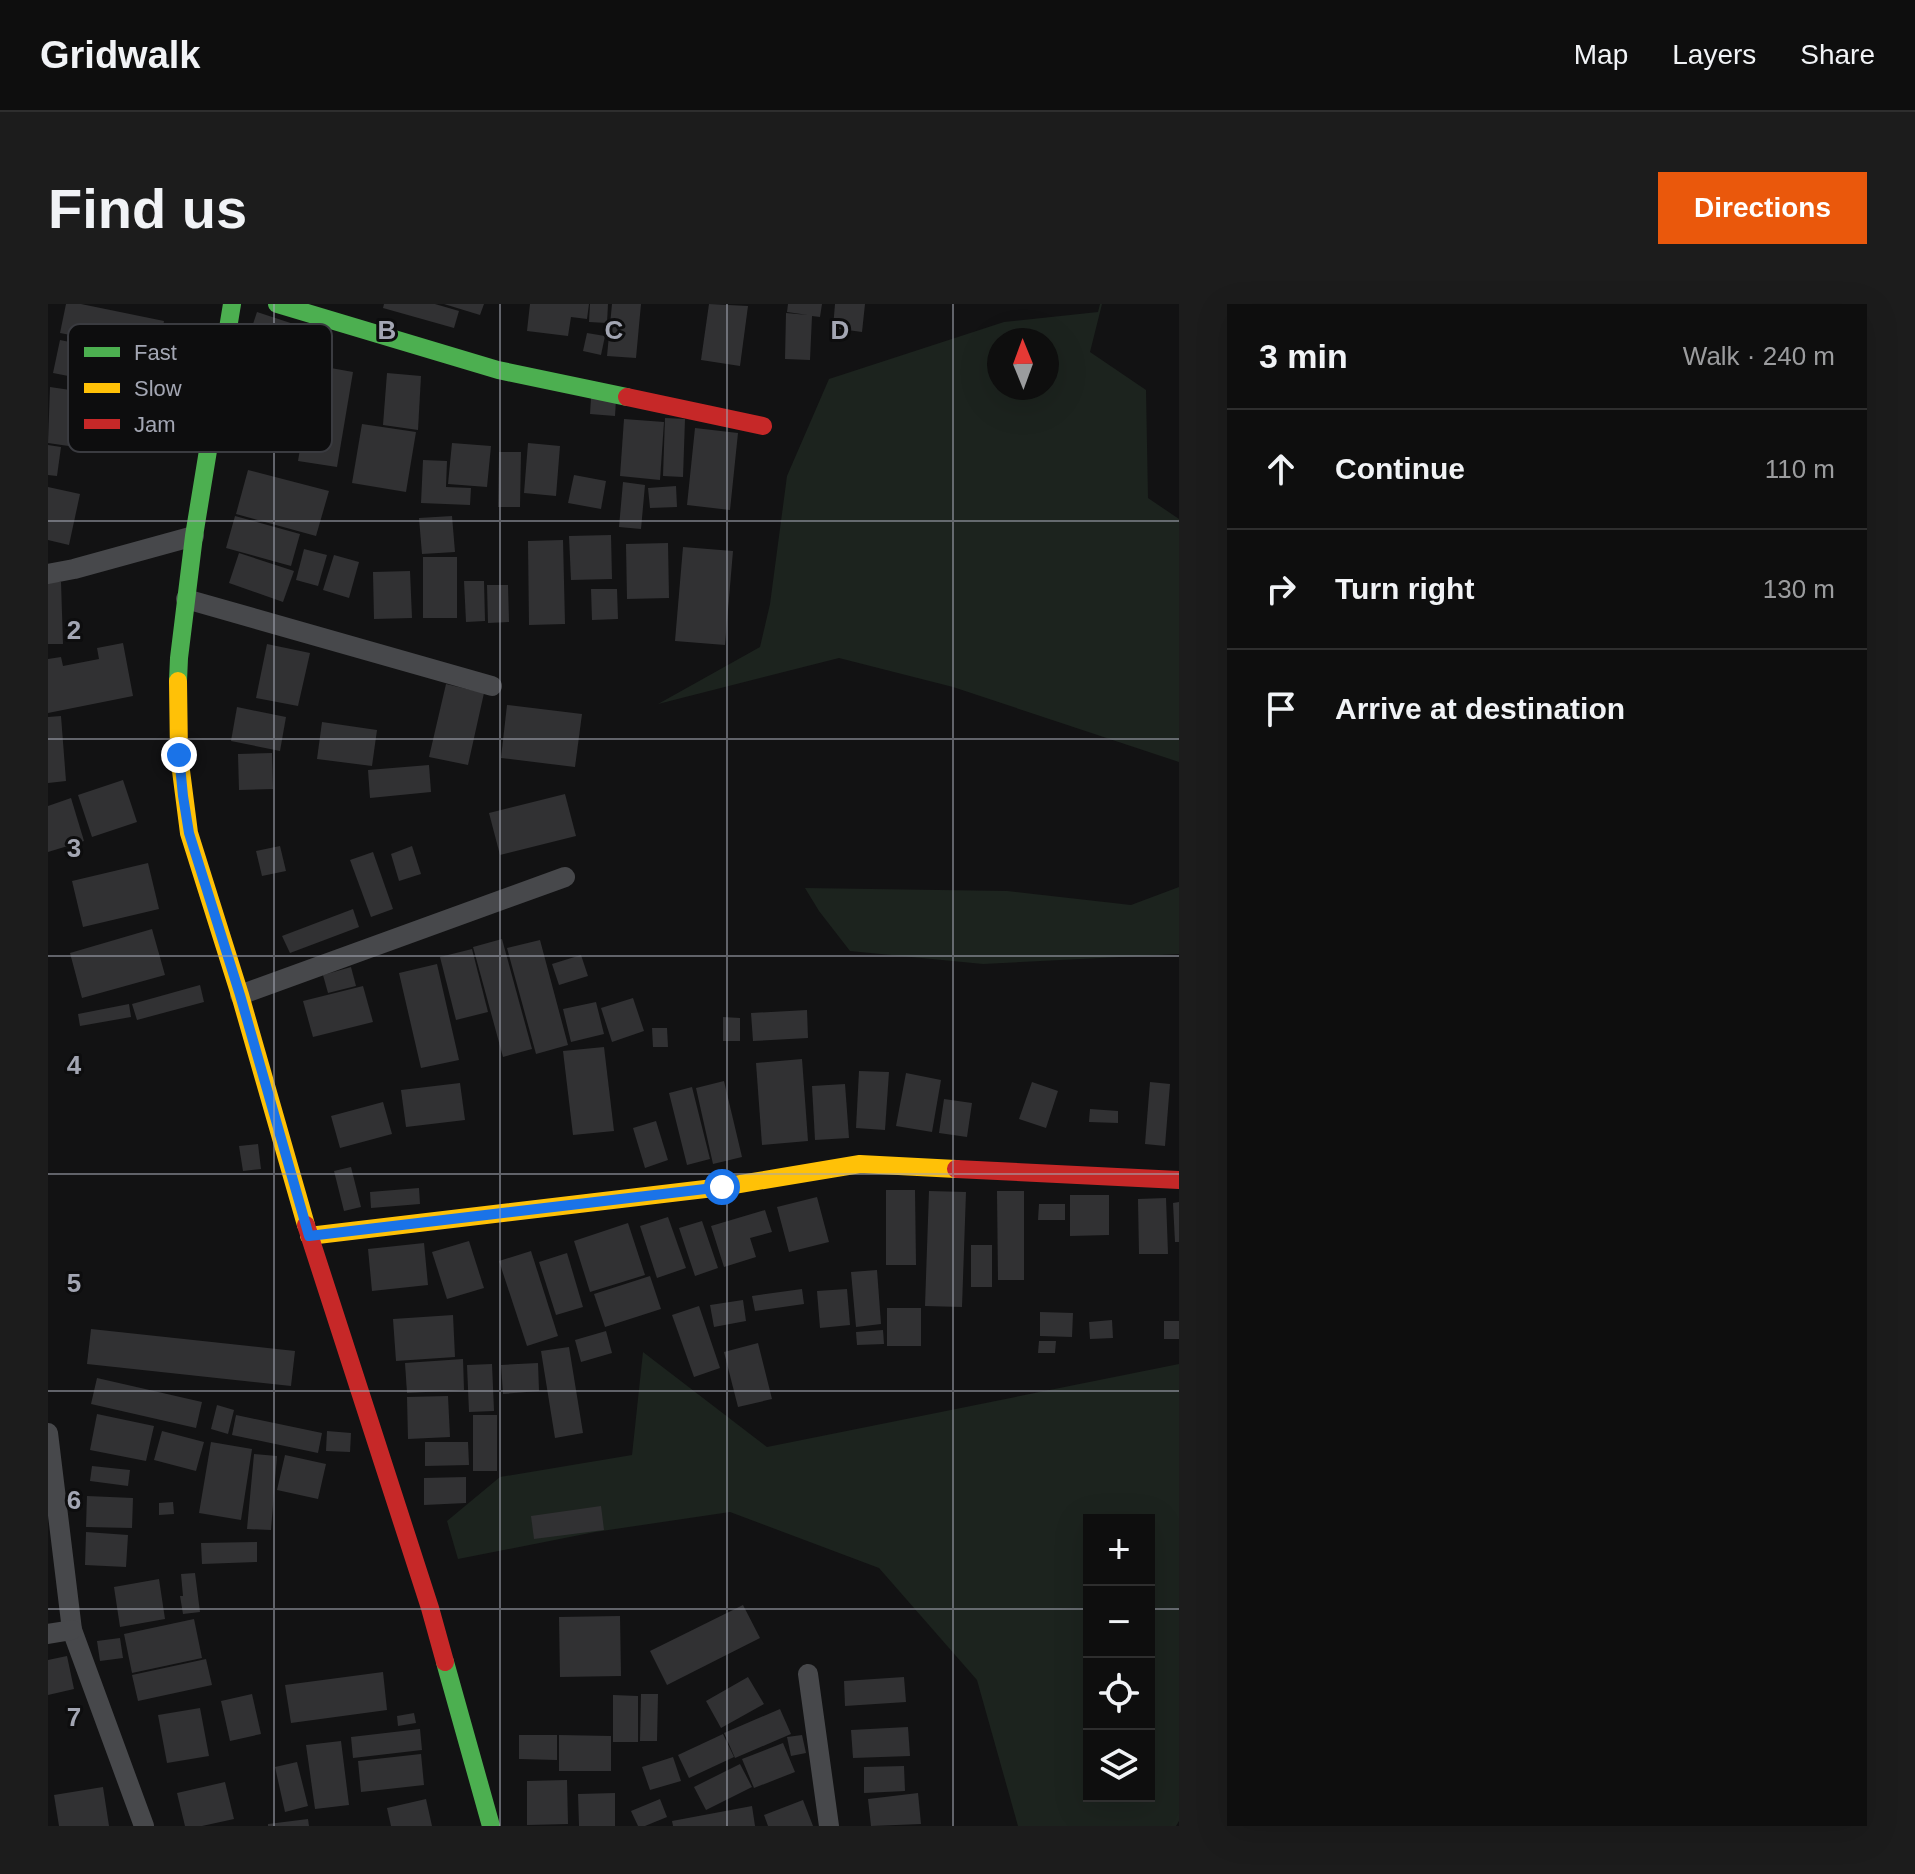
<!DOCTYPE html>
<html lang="en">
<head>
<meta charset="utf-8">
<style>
  body { margin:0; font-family:Arial,sans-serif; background:#1c1c1c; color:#f1f3f6 }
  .controls { position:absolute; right:24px; bottom:24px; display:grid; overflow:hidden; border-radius:0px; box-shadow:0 8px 32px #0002 }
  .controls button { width:72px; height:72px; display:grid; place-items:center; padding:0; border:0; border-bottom:2px solid #2e2e2e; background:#0e0e0e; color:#f1f3f6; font:40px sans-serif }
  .compass { position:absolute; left:939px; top:24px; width:72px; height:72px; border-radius:50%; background:#0e0e0e; box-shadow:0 8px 32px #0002; rotate:359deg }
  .stop { position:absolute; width:24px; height:24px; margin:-18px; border:6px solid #1a73e8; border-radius:50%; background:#fff }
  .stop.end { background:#1a73e8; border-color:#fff; box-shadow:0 2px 8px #0008 }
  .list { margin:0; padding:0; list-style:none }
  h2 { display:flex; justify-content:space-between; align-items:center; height:104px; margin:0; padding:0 32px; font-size:34px }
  h2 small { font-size:26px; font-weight:400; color:#9b9c9e }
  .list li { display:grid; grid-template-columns:52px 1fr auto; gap:24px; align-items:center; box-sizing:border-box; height:120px; padding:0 32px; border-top:2px solid #2e2e2e }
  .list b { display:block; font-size:30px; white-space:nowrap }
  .list em { font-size:26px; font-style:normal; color:#9b9c9e }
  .icon { flex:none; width:44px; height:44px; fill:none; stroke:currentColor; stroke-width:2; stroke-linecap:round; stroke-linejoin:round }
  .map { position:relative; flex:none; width:1131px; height:1522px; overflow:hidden; border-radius:0px }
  header { display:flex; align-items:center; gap:48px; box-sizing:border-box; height:112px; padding:0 40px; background:#0e0e0e; border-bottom:2px solid #2e2e2e }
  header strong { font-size:38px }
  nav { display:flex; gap:44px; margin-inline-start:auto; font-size:28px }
  .intro { display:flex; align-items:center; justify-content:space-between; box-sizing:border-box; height:192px; padding:0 48px }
  h1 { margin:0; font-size:56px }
  .button { padding:20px 36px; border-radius:0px; background:#ea580c; color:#fff; font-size:28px; font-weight:700 }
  main { display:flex; gap:48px; padding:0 48px }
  aside { flex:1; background:#0e0e0e; border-radius:0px; box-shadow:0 8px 32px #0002 }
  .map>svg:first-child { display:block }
</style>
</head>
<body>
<header>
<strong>Gridwalk</strong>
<nav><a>Map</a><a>Layers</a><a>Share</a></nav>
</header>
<div class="intro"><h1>Find us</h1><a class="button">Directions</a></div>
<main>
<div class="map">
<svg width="1131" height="1522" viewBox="0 0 1131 1522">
  <rect width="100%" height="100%" fill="#121213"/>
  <g fill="#1c231e" fill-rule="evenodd">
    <path d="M1052,0H1054L1042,48L1098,86L1100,194L1131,215V458L905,383L791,354L610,400L712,343L722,300L739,172L781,75L956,18L1050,8ZM951,36H999V84H951Z"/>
    <path d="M1131,583V650L935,660L802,647L771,607L757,584L959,587L1083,601Z"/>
    <path d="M595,1048L719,1143L1131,1060V1517L1128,1522H970L929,1376L831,1264L682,1208L547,1228L410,1255L399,1217L452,1173L584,1151ZM1041,1216H1101V1492H1041Z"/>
  </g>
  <g fill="#313133">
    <path d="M18,0H33L116,17L110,48L12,29Z"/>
    <path d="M336,0H387L411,7L406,24L335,4Z"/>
    <path d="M396,0H436L432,11Z"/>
    <path d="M482,0H541L539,15L523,13L520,32L479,27Z"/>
    <path d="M542,0H560L559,19L541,18Z"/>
    <path d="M564,0H593L588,54L559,52Z"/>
    <path d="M661,0L700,2L692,62L653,56Z"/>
    <path d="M740,0H774L772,13L764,12L762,56L737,55L738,9L760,11L739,8Z"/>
    <path d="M787,0H817L814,28L785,24Z"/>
    <path d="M209,8L270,28L259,59L199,38Z"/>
    <path d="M539,29L557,32L553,51L535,47Z"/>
    <path d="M12,36L109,56L102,88L5,69Z"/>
    <path d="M266,61L305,68L289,163L250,157Z"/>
    <path d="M339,69L373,72L370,126L335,121Z"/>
    <path d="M2,83L63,92L55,147L0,139Z"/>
    <path d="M543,94L568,95L567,112L542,110Z"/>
    <path d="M617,114L637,115L635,173L615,172Z"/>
    <path d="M576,115L616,118L612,176L572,172Z"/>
    <path d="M314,120L368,128L358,188L304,179Z"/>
    <path d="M647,124L690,129L682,206L639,201Z"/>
    <path d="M404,139L443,142L439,183L400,180Z"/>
    <path d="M480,139L512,142L508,192L476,189Z"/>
    <path d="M0,141L13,143L9,172L0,171Z"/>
    <path d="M451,148H473L472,203H450Z"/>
    <path d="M375,156L399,157L398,183L423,184L422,201L373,199Z"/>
    <path d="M200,166L281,187L268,232L188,210Z"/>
    <path d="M526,171L558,177L553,205L520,199Z"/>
    <path d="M575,178L597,181L593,225L571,223Z"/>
    <path d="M628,182L629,203L602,204L600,184Z"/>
    <path d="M0,183L32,190L21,241L0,236Z"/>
    <path d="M187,212L252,230L243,262L178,244Z"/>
    <path d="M404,212L407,248L374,250L371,214Z"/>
    <path d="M563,231L564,275L523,276L521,232Z"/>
    <path d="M515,236L517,320L481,321L480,237Z"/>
    <path d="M620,239L621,294L579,295L578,240Z"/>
    <path d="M635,243L685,247L677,341L627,337Z"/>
    <path d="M256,245L279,251L270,282L248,276Z"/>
    <path d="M191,249L246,267L235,298L181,279Z"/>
    <path d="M286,251L311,258L301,294L275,286Z"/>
    <rect x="375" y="253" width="34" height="61"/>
    <path d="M362,267L364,314L326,315L325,268Z"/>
    <path d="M416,277H436L437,317L418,318Z"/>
    <path d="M0,278H13L15,340H0Z"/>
    <path d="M439,281H460L461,318L440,319Z"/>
    <path d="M543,285H569L570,315L544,316Z"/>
    <path d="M75,339L85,392L0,409V355L13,353L15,362L51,355L49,344Z"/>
    <path d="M219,340L262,349L250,402L208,394Z"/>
    <path d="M398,380L436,389L420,461L381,453Z"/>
    <path d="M459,401L534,410L527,463L453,454Z"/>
    <path d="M189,403L238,413L232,447L183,437Z"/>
    <path d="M13,412L18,477L0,479V413Z"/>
    <path d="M274,418L329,426L324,462L269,455Z"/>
    <path d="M224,449L225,485L191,486L190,450Z"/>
    <path d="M381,461L383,488L322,494L320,466Z"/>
    <path d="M75,476L89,518L44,533L30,491Z"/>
    <path d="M517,490L528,532L452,551L441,509Z"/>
    <path d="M23,494L36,537L0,548V502Z"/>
    <path d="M232,542L238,567L214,572L208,547Z"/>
    <path d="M364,542L373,570L351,577L343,550Z"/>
    <path d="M325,548L345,605L323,613L302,556Z"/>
    <path d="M100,559L111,605L35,623L24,577Z"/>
    <path d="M305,605L311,623L242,649L234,632Z"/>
    <path d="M104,625L117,671L34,694L22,649Z"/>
    <path d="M454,635L484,745L455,753L425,643Z"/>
    <path d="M492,636L520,741L488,750L459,644Z"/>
    <path d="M424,645L440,708L408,716L392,653Z"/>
    <path d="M533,651L540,672L511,681L504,660Z"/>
    <path d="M389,660L411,756L373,764L351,669Z"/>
    <path d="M303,663L308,682L280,689L275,671Z"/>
    <path d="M152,681L156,698L89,716L84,700Z"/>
    <path d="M315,682L325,718L265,733L255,697Z"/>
    <path d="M585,694L596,727L564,738L553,704Z"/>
    <path d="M548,698L556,730L523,738L515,705Z"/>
    <path d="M81,700L83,713L32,722L30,710Z"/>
    <path d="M759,706L760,734L705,737L703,709Z"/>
    <path d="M675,713L692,714V737H675Z"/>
    <path d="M604,724H619L620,743H605Z"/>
    <path d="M556,743L566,827L525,831L515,747Z"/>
    <path d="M754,755L760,837L714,841L708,759Z"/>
    <path d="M811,767L841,768L837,826L808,824Z"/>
    <path d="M858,769L893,776L884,828L848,822Z"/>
    <path d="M676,777L694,853L665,860L648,784Z"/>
    <path d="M984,778L1010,787L998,824L971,815Z"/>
    <path d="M1102,778L1122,780L1117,842L1097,840Z"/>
    <path d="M412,779L417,816L358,823L353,786Z"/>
    <path d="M797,780L801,834L767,836L764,782Z"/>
    <path d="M644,783L662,855L639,861L621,789Z"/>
    <path d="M896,795L924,799L919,833L891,829Z"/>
    <path d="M335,798L344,830L292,844L283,812Z"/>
    <path d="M1042,805L1070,807V819L1041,818Z"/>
    <path d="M608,817L620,856L597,864L585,824Z"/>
    <path d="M210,840L213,865L195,867L191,842Z"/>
    <path d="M303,863L313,903L296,907L286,867Z"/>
    <path d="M371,884L372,900L323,904L322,888Z"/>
    <path d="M838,886H867L868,961H838Z"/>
    <path d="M881,887L918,888L914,1003L877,1002Z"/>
    <path d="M949,887H976V976H950Z"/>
    <path d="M1022,891H1061V931L1022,932Z"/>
    <path d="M769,893L781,938L741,948L729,903Z"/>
    <path d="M1118,894L1120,950H1091L1090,895Z"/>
    <path d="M1131,898V938H1127L1125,899Z"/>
    <path d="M991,900H1017V916H990Z"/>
    <path d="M717,906L724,928L702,934L708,953L676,963L663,922Z"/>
    <path d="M620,913L638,964L609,974L592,922Z"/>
    <path d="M654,917L670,964L647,972L631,924Z"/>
    <path d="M580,919L597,971L542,988L526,937Z"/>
    <path d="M421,937L436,984L399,995L384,948Z"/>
    <path d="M376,939L380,981L324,987L320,945Z"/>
    <rect x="923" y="941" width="21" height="42"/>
    <path d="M483,947L510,1032L479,1042L451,957Z"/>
    <path d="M519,949L535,1003L508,1011L491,958Z"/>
    <path d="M829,966L833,1020L808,1023L803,968Z"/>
    <path d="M602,972L613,1005L557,1023L546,990Z"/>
    <path d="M754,985L756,1000L707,1007L704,992Z"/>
    <path d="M799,985L802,1021L772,1024L769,987Z"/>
    <path d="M695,996L698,1017L666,1023L662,1001Z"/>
    <path d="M651,1002L672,1064L646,1073L624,1011Z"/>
    <rect x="839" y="1004" width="34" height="38"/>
    <path d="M992,1008L1025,1009L1024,1033L992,1032Z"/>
    <path d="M405,1011L407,1053L348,1057L345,1015Z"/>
    <path d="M1064,1016L1065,1034L1042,1035L1041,1018Z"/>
    <rect x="1116" y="1017" width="15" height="18"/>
    <path d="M43,1025L247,1047L243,1082L39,1060Z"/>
    <path d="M835,1026L836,1040L809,1041L808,1028Z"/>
    <path d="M558,1027L564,1049L533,1058L527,1036Z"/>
    <path d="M991,1037H1008L1007,1049H990Z"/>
    <path d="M710,1039L724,1095L690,1103L676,1048Z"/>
    <path d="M521,1043L535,1129L507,1134L493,1047Z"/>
    <path d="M415,1055L416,1086L359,1089L357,1059Z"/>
    <path d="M490,1059L491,1087L455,1090L453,1061Z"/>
    <path d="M444,1060L446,1107L421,1108L419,1061Z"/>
    <path d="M49,1074L154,1098L148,1124L43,1100Z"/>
    <path d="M400,1092L402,1133L360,1135L359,1093Z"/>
    <path d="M169,1101L186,1106L180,1130L163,1125Z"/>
    <path d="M49,1110L106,1122L98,1157L42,1146Z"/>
    <path d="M188,1111L274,1129L270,1149L184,1131Z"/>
    <rect x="425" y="1111" width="24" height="56"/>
    <path d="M114,1127L156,1138L148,1167L106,1156Z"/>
    <path d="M279,1127L303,1129L302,1148L278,1147Z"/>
    <path d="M163,1138L204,1145L193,1216L151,1209Z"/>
    <path d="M377,1138H420L421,1161L377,1162Z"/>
    <path d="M206,1150L229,1152L223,1226L199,1225Z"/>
    <path d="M237,1151L278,1160L270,1195L229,1186Z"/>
    <path d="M44,1162L82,1166L80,1182L42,1177Z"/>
    <path d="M418,1173V1199L376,1201V1174Z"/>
    <path d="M39,1192L85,1194L84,1224L38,1223Z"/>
    <path d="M125,1198L126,1210L111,1211V1199Z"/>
    <path d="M553,1202L556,1226L486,1235L483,1212Z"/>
    <path d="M38,1228L80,1231L78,1263L37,1261Z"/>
    <path d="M209,1238V1258L154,1260L153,1239Z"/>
    <path d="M147,1269L152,1308L135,1310L132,1292H135L133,1270Z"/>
    <path d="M111,1275L117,1315L72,1323L66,1283Z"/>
    <path d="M695,1301L712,1334L619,1381L602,1347Z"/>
    <path d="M572,1312L573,1372L512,1373L511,1313Z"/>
    <path d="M146,1315L154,1354L84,1369L76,1330Z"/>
    <path d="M72,1334L75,1354L52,1357L49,1337Z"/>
    <path d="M19,1352L26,1385L0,1391V1356Z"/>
    <path d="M158,1355L164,1381L90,1397L84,1371Z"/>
    <path d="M335,1368L339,1406L243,1419L237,1381Z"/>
    <path d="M700,1373L716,1400L673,1424L658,1397Z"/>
    <path d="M856,1373L858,1398L797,1402L796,1377Z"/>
    <path d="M204,1390L213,1430L182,1437L173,1397Z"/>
    <path d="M593,1390H610L609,1437H592Z"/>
    <path d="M565,1391L590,1392V1438H565Z"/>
    <path d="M152,1404L161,1452L119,1459L110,1411Z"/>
    <path d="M732,1405L743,1430L687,1454L676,1429Z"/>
    <path d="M366,1409L368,1419L350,1422L349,1412Z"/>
    <path d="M860,1423L862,1452L805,1454L803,1426Z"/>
    <path d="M372,1425L374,1446L305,1454L303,1433Z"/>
    <path d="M675,1430L686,1453L641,1474L630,1451Z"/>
    <path d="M471,1431H509V1456L471,1455Z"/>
    <path d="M511,1431L563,1432V1467H511Z"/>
    <path d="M754,1431L758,1449L743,1452L739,1433Z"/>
    <path d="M293,1437L301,1501L267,1505L258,1441Z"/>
    <path d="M735,1439L747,1468L706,1484L694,1455Z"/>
    <path d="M373,1450L376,1481L313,1488L310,1457Z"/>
    <path d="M625,1453L633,1477L602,1486L594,1463Z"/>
    <path d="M249,1458L260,1502L237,1508L227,1463Z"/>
    <path d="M692,1460L704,1483L658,1506L646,1483Z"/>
    <path d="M856,1462L857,1487L816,1489V1463Z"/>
    <path d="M519,1476L520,1520L479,1521V1477Z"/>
    <path d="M177,1478L186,1515L154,1522H137L129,1489Z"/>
    <path d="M55,1483L61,1522H11L6,1491Z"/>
    <path d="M567,1489V1522H531L530,1490Z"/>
    <path d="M870,1489L873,1520L823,1522L820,1495Z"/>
    <path d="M378,1495L384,1522H343L339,1504Z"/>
    <path d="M612,1495L619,1513L597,1522H590L583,1507Z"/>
    <path d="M755,1496L765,1522H720L716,1511Z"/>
    <path d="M704,1502L707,1522H625L624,1517Z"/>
    <path d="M260,1515L261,1522H220V1520Z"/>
  </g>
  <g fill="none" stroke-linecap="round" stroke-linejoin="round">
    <g stroke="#47484b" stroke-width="20">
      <path d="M0,270L26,265L146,232"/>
      <path d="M138,295L444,382"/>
      <path d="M192,691L517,573"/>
      <path d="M0,1129L24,1326L96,1522"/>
      <path d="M0,1330L24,1326"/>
      <path d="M760,1370L781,1522"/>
    </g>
    <g stroke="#4caf50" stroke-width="18">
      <path d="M229,0L450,66L579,93"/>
      <path d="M130,377L131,354L146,232L184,0"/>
      <path d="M397,1358L443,1522"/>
    </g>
    <g stroke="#ffc107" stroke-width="18">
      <path d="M130,377L131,451L141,529L192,691L258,921"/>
      <path d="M261,932L674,883L812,860L908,865"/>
    </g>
    <g stroke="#c62828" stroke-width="18">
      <path d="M579,93L715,122"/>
      <path d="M908,865L1131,876"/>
      <path d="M258,921L382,1304L397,1358"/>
    </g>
  </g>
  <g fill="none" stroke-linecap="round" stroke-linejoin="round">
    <path stroke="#1a73e8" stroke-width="10" d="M131,451L135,492L141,529L192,691L261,932L674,883"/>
  </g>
  <path fill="none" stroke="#a3a6b3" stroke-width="2" stroke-opacity="0.55" d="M226,0V1522M452,0V1522M679,0V1522M905,0V1522M0,217H1131M0,435H1131M0,652H1131M0,870H1131M0,1087H1131M0,1305H1041M1101,1305H1131"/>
  <rect x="20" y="20" width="264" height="128" rx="12" fill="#0d0d0e" stroke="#3a3b40" stroke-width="2"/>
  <rect x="36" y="43" width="36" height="10" fill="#4caf50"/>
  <rect x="36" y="79" width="36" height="10" fill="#ffc107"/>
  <rect x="36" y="115" width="36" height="10" fill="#c62828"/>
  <g font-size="22" fill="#a3a6b3">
    <text x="86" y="56">Fast</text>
    <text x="86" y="92">Slow</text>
    <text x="86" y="128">Jam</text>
  </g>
  <g font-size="26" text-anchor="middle" font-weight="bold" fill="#a3a6b3" stroke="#0d0d0e" stroke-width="6" stroke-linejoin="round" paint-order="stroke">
    <text x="339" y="35">B</text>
    <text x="566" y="35">C</text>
    <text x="792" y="35">D</text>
    <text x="26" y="335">2</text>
    <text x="26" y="553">3</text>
    <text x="26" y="770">4</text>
    <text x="26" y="988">5</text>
    <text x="26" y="1205">6</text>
    <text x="26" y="1422">7</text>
  </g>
</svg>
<div class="controls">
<button>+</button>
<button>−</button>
<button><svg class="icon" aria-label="locate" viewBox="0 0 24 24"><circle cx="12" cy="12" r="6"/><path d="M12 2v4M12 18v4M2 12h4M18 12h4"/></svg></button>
<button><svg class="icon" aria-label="layers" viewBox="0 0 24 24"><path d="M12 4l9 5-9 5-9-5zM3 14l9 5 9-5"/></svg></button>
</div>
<svg class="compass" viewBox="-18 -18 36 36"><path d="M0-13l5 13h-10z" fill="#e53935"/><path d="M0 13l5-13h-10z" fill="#9b9c9e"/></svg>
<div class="stop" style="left:674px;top:883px"></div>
<div class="stop end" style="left:131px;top:451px"></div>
</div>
<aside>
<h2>3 min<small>Walk · 240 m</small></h2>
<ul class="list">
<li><svg class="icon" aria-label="ahead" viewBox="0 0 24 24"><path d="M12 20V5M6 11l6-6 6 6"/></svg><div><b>Continue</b></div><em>110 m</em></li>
<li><svg class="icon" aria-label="right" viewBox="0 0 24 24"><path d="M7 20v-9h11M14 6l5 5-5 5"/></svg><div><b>Turn right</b></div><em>130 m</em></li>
<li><svg class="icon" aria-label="arrive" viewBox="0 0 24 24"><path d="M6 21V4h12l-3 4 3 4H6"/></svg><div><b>Arrive at destination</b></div></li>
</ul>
</aside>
</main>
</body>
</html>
